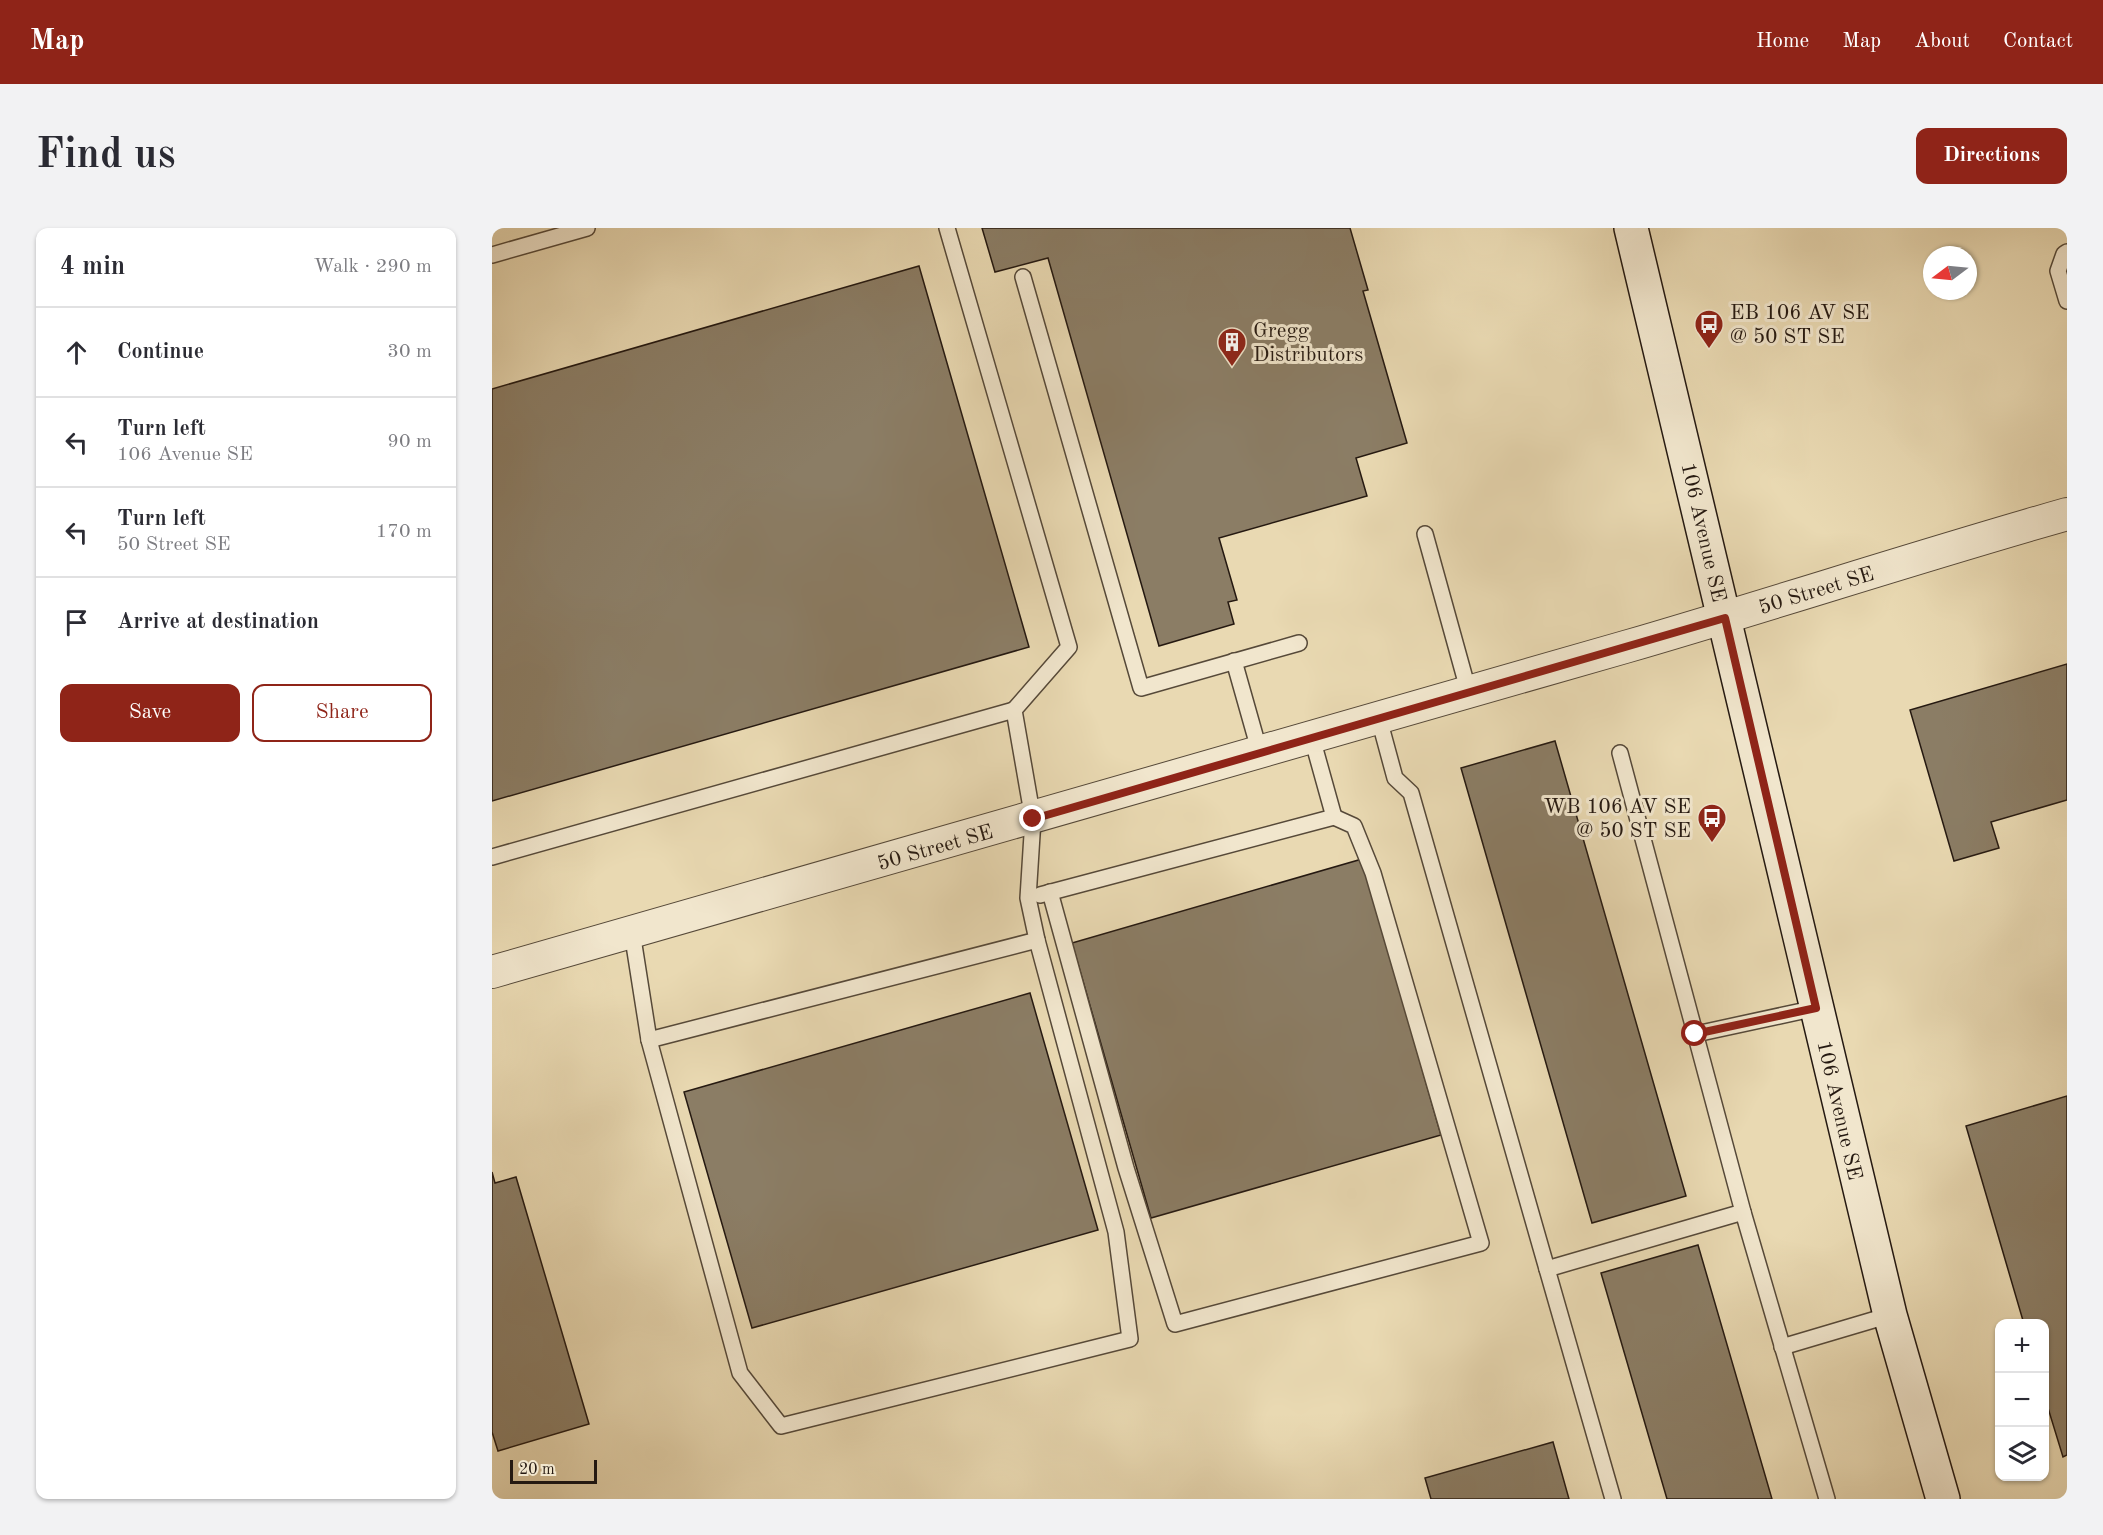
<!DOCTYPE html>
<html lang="en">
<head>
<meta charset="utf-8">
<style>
  body { margin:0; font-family:"Old Standard TT",serif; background:#f2f2f3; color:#2b2b33 }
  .controls { position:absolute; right:18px; bottom:18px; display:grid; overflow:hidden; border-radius:12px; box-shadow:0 2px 4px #0004 }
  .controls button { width:54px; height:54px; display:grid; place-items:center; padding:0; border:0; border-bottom:2px solid #e1e1e2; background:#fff; color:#2b2b33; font:30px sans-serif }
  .compass { position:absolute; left:1431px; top:18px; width:54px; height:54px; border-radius:50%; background:#fff; box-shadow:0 2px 4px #0004; rotate:254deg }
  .scale { position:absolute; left:18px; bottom:15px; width:87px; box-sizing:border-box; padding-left:6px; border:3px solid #251911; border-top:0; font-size:16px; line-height:21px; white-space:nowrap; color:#251911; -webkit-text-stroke:4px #f1e6cd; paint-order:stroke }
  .stop { position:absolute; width:18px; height:18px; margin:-14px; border:4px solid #8f2418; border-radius:50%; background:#fff }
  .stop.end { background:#8f2418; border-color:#fff; box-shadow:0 2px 6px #0008 }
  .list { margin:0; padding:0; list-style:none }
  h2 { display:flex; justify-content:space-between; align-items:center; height:78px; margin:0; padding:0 24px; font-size:26px }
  h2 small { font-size:20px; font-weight:400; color:#7c7c81 }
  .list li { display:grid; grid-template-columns:39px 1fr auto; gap:18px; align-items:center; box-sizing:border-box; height:90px; padding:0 24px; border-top:2px solid #e1e1e2 }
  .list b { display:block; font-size:22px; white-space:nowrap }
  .list p { margin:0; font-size:20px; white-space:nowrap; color:#7c7c81 }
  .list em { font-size:20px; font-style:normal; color:#7c7c81 }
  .actions { display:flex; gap:12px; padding:18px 24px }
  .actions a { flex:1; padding:14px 0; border:2px solid #8f2418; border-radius:12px; text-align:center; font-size:21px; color:#8f2418 }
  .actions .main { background:#8f2418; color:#fff }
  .icon { flex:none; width:33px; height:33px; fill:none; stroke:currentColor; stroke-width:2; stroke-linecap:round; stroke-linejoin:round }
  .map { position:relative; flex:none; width:1575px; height:1271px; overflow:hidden; border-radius:12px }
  header { display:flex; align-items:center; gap:36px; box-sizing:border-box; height:84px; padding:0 30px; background:#8f2418; color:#fff }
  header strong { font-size:28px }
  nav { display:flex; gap:33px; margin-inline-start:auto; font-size:21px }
  .intro { display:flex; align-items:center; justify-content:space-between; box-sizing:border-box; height:144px; padding:0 36px }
  h1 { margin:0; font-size:42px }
  .button { padding:15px 27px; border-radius:12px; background:#8f2418; color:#fff; font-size:21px; font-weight:700 }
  main { display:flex; gap:36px; padding:0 36px }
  aside { flex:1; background:#fff; border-radius:12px; box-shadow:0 2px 4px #0004 }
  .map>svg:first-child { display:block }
</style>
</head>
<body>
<header>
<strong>Map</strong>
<nav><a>Home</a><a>Map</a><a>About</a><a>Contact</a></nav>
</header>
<div class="intro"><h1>Find us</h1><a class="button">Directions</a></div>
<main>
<aside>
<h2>4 min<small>Walk · 290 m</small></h2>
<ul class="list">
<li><svg class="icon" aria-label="ahead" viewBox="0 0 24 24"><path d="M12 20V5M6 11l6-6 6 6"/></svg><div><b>Continue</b></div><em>30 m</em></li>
<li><svg class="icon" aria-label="left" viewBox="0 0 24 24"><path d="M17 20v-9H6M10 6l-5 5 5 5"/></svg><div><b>Turn left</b><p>106 Avenue SE</p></div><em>90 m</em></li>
<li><svg class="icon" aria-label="left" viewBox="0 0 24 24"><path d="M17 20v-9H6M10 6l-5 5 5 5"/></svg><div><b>Turn left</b><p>50 Street SE</p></div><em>170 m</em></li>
<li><svg class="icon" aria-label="arrive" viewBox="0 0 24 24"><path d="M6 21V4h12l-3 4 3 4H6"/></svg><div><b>Arrive at destination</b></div></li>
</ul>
<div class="actions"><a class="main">Save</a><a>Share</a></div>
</aside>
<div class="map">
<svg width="1575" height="1271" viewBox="0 0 1575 1271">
  <rect width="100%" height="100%" fill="#e9d9b2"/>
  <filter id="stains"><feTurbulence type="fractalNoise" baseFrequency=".00333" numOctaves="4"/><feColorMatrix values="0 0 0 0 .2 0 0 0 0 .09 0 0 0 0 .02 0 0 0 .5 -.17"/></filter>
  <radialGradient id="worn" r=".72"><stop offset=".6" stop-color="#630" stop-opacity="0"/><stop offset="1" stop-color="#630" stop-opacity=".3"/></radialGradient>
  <g fill="#8b7d65" stroke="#251911" stroke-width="1.5">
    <path d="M490,0H858L876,62L871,63L915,215L864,230L875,268L727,310L745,372L736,374L742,396L667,418L556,30L503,44Z"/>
    <path d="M427,38L537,419L0,573V161Z"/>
    <path d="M1575,436V572L1499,594L1507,620L1462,633L1418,482Z"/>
    <path d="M1063,513L1194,968L1100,995L969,540Z"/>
    <path d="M870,631L949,907L659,990L580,715Z"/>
    <path d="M538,765L606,1002L260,1100L192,864Z"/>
    <path d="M1575,868V1227L1571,1229L1552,1167V1096H1532L1474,898Z"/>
    <path d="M0,944L3,955L24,949L97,1196L6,1223L0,1204Z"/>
    <path d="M1206,1017L1280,1271H1175L1109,1045Z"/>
    <path d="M1061,1214L1077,1271H939L933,1250Z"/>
  </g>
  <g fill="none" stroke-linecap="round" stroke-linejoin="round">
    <g stroke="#564939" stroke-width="18">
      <g id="lane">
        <path d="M1575,24L1572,26L1566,43L1575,73"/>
        <path d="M0,27L95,0"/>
        <path d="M531,49L649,460L807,415"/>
        <path d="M933,306L977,465"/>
        <path d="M742,433L768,525"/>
        <path d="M887,491L903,550L919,565L1055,1041L1251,984L1128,525"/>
        <path d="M0,629L522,482"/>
        <path d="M558,664L634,940L683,1096L989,1015L881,645L862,598L842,589"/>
        <path d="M548,667L842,589L820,510"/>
        <path d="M140,704L157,812L545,712L536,670L541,591L522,482L577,419L455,0"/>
        <path d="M1204,806L1324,780"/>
        <path d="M157,812L248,1145L289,1198L638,1111L624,1004L545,712"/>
        <path d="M1251,984L1335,1271"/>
        <path d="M1055,1041L1121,1271"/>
        <path d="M1290,1119L1398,1087"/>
      </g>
    </g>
    <g stroke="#564939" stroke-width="34">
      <path id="street" d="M0,744C378,637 756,530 1133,419C1281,376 1427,328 1575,286"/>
    </g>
    <g stroke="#251911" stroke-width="36">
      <path id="secondary" d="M1139,0L1398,1087L1451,1271"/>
    </g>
    <use href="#lane" stroke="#f1e6cd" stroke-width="15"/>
    <use href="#street" stroke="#f1e6cd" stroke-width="32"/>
    <use href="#secondary" stroke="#f1e6cd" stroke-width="33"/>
  </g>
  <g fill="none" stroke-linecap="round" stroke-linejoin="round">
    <path stroke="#8f2418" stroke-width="8" d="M541,591L1233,390L1324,780L1203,806"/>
  </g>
  <defs>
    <g id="bus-pin" transform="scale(1.5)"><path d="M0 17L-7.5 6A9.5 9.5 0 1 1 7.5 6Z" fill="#8f2418" stroke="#f1e6cd"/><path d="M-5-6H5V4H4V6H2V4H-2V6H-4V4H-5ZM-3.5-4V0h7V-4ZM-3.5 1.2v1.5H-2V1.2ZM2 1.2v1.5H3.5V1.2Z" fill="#fff"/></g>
    <g id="building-pin" transform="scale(1.5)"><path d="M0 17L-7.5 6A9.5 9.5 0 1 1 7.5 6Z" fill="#8f2418" stroke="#f1e6cd"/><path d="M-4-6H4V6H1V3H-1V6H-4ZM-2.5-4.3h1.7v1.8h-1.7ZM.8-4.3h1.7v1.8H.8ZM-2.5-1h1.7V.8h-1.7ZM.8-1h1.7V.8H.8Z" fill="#fff"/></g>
  </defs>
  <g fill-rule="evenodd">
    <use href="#bus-pin" x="1217" y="96"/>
    <use href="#building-pin" x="740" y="114"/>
    <use href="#bus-pin" x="1220" y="590"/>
  </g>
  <g text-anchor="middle" stroke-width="6" stroke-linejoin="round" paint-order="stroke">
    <g font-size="21" fill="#251911" stroke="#f1e6cd" text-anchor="start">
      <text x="1238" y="91">EB 106 AV SE<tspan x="1238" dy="24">@ 50 ST SE</tspan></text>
      <text x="761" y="109">Gregg<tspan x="761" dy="24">Distributors</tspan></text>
      <text x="1199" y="585" text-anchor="end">WB 106 AV SE<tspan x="1199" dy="24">@ 50 ST SE</tspan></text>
    </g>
    <g font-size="21" fill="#251911" stroke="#f1e6cd">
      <text transform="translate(1212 304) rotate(77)" y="7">106 Avenue SE</text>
      <text transform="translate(1324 362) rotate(-17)" y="7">50 Street SE</text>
      <text transform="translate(443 619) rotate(-16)" y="7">50 Street SE</text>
      <text transform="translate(1348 882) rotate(77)" y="7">106 Avenue SE</text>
    </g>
  </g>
  <rect width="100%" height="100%" filter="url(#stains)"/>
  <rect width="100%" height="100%" fill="url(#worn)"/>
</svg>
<div class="controls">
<button>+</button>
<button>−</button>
<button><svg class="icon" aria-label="layers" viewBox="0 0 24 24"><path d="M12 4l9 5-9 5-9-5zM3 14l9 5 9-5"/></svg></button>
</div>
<svg class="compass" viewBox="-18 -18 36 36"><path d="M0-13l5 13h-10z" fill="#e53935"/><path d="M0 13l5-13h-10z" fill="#7c7c81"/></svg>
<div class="scale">20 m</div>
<div class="stop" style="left:1203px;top:806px"></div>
<div class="stop end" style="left:541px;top:591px"></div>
</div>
</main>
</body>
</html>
